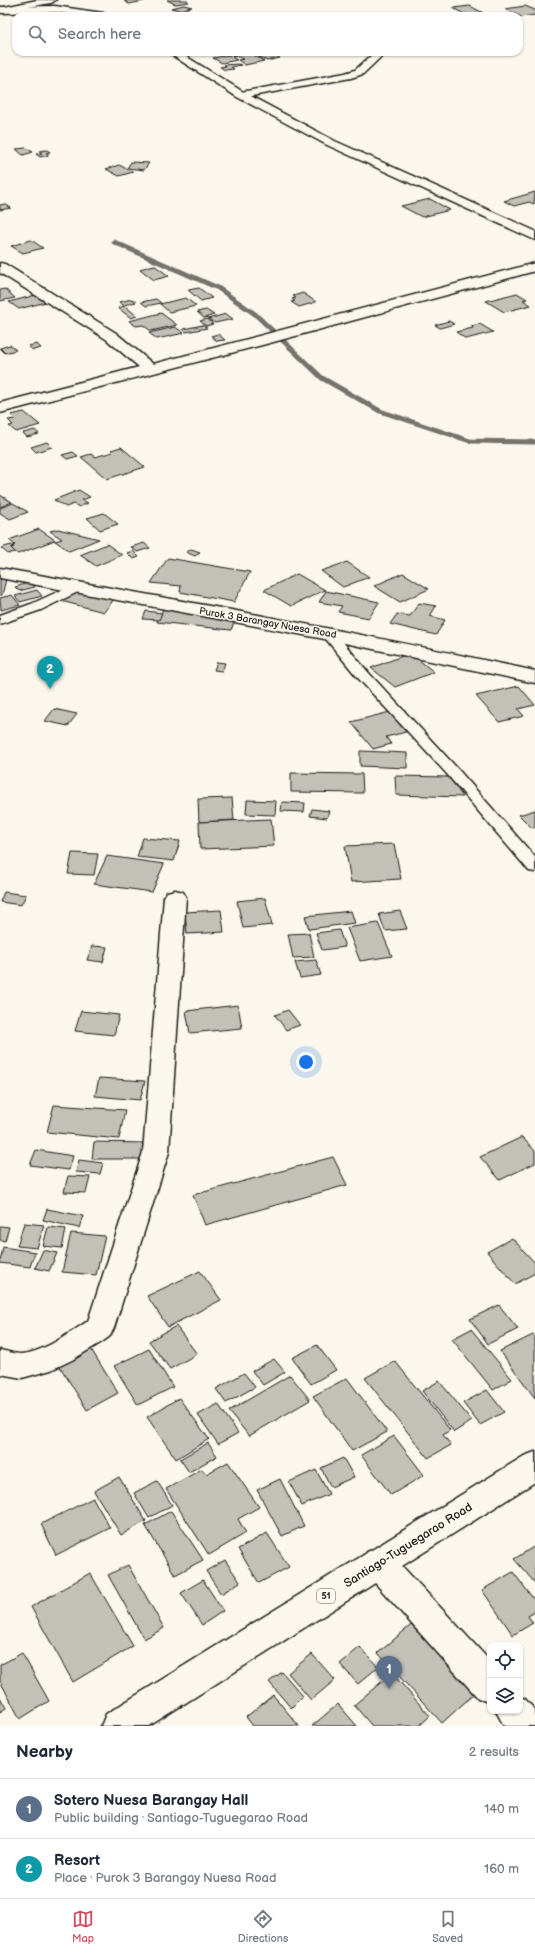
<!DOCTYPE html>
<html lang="en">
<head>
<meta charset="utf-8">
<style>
  body { margin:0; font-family:"Balsamiq Sans",sans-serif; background:#f6f6f7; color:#1f2937 }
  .controls { position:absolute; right:12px; bottom:12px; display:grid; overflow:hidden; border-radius:8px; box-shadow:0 1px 3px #0004 }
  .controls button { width:36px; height:36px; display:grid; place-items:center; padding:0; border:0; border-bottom:1px solid #e0e1e3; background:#fff; color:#1f2937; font:20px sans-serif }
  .you { position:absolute; left:306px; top:1062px; width:14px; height:14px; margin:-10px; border:3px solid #fff; border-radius:50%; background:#1a73e8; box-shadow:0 0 0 6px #1a73e833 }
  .badge { display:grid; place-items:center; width:26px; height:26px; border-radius:50%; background:#d1495b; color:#fff; font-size:13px; font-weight:700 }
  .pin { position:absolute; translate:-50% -33px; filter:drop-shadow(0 1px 2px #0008) }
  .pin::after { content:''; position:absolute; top:21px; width:14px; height:12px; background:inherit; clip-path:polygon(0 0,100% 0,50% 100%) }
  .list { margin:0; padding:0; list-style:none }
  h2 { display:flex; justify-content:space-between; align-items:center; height:52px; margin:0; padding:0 16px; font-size:17px }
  h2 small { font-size:13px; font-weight:400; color:#747a83 }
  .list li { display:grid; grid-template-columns:26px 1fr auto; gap:12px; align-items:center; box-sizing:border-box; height:60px; padding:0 16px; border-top:1px solid #e0e1e3 }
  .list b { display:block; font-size:15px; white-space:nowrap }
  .list p { margin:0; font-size:13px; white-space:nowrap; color:#747a83 }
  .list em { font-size:13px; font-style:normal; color:#747a83 }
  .icon { flex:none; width:22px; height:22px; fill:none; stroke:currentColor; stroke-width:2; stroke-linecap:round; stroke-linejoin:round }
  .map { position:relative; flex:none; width:535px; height:1726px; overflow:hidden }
  .search { position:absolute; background:#fff; box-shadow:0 1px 3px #0004; left:12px; right:12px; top:12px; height:44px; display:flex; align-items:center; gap:10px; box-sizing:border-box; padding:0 14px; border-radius:12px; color:#747a83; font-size:15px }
  .sheet { height:172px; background:#fff }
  nav { display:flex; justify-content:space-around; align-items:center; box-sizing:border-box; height:56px; border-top:1px solid #e0e1e3; background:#fff; font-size:11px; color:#747a83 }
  nav a { display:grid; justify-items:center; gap:2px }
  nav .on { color:#d1495b }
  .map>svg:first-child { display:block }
</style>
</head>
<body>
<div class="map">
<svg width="535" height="1726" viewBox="0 0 535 1726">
  <rect width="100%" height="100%" fill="#fbf7ec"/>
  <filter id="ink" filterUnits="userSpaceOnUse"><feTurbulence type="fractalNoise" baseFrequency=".025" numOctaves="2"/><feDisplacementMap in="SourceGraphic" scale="8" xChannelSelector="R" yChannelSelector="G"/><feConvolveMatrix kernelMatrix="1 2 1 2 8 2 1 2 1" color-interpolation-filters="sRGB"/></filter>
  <g filter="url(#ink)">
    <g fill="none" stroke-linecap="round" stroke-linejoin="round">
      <path stroke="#74726e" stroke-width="5" d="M114,242L218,288L255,314L322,378L380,411L470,441L535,442"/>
    </g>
    <g fill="#c3c0b8" stroke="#1c1c1c">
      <path d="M132,0H141L144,1L129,4L124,1Z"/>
      <path d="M167,0H186L189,2L175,4Z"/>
      <path d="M184,5L192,7L179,10L171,8Z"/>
      <path d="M470,6L489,16H452L464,14L453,8Z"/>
      <path d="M525,6L535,10V15L521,17L505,9Z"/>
      <path d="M267,52H275L280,55L276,56L280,58L267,61L259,57L269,55Z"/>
      <path d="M246,53L257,54L259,55L255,56L264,61L245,65L238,60L244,59L233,55Z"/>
      <path d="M229,55L237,60L222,63L213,58Z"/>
      <path d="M238,64L241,65L231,67L234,69L225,70L220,67L226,66L224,65Z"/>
      <path d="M26,148L33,152L23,155L16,149Z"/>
      <path d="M47,150L50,152L46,153L49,155L40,157L36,154L42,153L39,151Z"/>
      <path d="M131,162L149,163L144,170L127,168Z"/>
      <path d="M119,165L133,172L119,176L106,169Z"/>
      <path d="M535,192L534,204L529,202L514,206L504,201Z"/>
      <path d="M430,199L450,210L422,217L401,206Z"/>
      <path d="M5,204L11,208L0,210V205Z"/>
      <path d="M31,240L43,248L23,253L11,246Z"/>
      <path d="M154,265L169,276L154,280L140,269Z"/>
      <path d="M199,288L212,298L201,301L188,290Z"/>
      <path d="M5,289L15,298L0,301V290Z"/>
      <path d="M303,293L316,302L299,307L291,302L295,301L292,299L296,298L293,296Z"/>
      <path d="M517,293L527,299L523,300L531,305L504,312L486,301Z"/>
      <path d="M36,295L46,302L19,309L9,302Z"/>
      <path d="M186,298L196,306L169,312L160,304Z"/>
      <path d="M132,299L136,302L123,305L119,302Z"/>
      <path d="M156,299L161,303L146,306L141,302Z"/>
      <path d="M125,306L137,316L131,318L118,308Z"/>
      <path d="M206,310L214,315L204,318L197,312Z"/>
      <path d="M161,313L177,325L151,331L143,325L136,326L129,321Z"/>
      <path d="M226,314L233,319L215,323L208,319Z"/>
      <path d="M207,319L213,324L206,326L200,321Z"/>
      <path d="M449,321L454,324L440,328L435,325Z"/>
      <path d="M480,324L493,332L466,339L456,332L473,328L471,326Z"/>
      <path d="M203,325L207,328L186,332L183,329Z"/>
      <path d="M175,327L184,333L157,339L149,333Z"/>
      <path d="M218,334L225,340L217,341L211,336Z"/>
      <path d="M37,344L41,348L33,350L28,346Z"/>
      <path d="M10,345L16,350L5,353L0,348Z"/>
      <path d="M24,412L40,425L16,432L9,426L13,425L8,420L15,419L11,415Z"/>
      <path d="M35,430L39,434L27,437L23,433Z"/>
      <path d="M47,442L52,447L36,452L31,447Z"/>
      <path d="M121,447L145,467L107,479L81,457L91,454L95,457L113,452L111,450Z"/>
      <path d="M73,452L78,456L67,459L62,455Z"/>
      <path d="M79,490L90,497L82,500L88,503L79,507L74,504L66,507L54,500Z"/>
      <path d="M0,495L12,502L0,507Z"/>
      <path d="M13,503L28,512L10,519L0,513V508Z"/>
      <path d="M104,513L118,524L100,530L87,518Z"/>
      <path d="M39,529L55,540L18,554L9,548L15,545L9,540Z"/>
      <path d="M58,529L83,535L99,539L69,551L55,541L62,539L50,531Z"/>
      <path d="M144,543L150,548L137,552L131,547Z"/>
      <path d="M107,544L122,555L96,566L80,555Z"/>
      <path d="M11,545L14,547L11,548L15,552L8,554L1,548Z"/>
      <path d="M191,549L200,552L195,556L186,552Z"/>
      <path d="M133,551L139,557L133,559L127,553Z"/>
      <path d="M168,558L250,572L234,602L180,592L181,586L151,583Z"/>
      <path d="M347,562L369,577L343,587L321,571Z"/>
      <path d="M403,573L429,589L400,602L374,586Z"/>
      <path d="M297,574L325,590L291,606L264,590Z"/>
      <path d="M0,579H6L2,595H0Z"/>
      <path d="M31,582L35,587L19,591L15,587Z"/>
      <path d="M37,590L42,596L20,602L15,596Z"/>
      <path d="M76,591L115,598L104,612L57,600Z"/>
      <path d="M326,591L379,602L369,618L338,612L342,606L319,602Z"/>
      <path d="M12,595L20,605L1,610L0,598Z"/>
      <path d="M419,603L436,606L430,616L445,620L436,635L390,624L397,614L410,616Z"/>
      <path d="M164,607L237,615L231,630L157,622Z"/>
      <path d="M146,611L162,613L159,620L143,619Z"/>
      <path d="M410,653L434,672L395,687L371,668Z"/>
      <path d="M217,662L225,663L222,671L214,670Z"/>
      <path d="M519,686L535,705L518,709L524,716L499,722L476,696Z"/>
      <path d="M54,709L77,714L68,726L45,721Z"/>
      <path d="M390,712L406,732L386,737L391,744L373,749L351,722Z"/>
      <path d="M360,751L407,753V768L360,766Z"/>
      <path d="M291,773L362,774L363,793L291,792Z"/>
      <path d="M395,776L449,777L463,797L396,795Z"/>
      <path d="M232,798L234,820L199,822L198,799Z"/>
      <path d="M247,800L276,801L275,815L246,814Z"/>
      <path d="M282,802L305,803L304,812L281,811Z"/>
      <path d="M312,809L329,811L327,818L310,816Z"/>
      <path d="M535,810V827L532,828L519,815Z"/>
      <path d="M271,819L274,846L200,849L199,822Z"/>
      <path d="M143,838L180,841L174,861L137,857Z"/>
      <path d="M394,844L401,879L351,882L345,846Z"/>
      <path d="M72,853L98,854L94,875L68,874Z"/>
      <path d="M107,856L164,864L152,892L94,884Z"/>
      <path d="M4,892L26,895L21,905L0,902Z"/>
      <path d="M265,898L272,925L243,928L237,901Z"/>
      <path d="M221,910L224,932L187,934L185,912Z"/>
      <path d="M351,911L355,923L309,929L305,916Z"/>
      <path d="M400,911L407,929L385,931L379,914Z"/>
      <path d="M378,923L392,956L360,961L347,928Z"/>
      <path d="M339,930L345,947L322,950L316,933Z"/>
      <path d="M309,933L314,957L293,958L288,934Z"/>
      <path d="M92,946L107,947L103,962L87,960Z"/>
      <path d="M316,960L321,975L300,978L295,962Z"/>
      <path d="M238,1005L242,1028L190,1033L186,1011Z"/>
      <path d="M288,1010L300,1025L286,1030L275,1015Z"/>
      <path d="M81,1011L119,1015L114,1035L75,1031Z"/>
      <path d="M99,1078L145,1081L140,1100L95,1096Z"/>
      <path d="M54,1105L125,1110L119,1139L47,1132Z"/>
      <path d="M522,1137L535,1151V1163L500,1180L480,1157Z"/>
      <path d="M94,1142L146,1143L145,1159H92Z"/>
      <path d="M36,1150L73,1156L69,1170L30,1165Z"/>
      <path d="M333,1157L347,1185L205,1225L193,1195Z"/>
      <path d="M79,1160L103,1163L100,1174L76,1172Z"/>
      <path d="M68,1176L90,1177L86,1193L64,1192Z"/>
      <path d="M47,1209L83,1216L79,1228L43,1220Z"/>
      <path d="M24,1223L44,1225L37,1248L17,1246Z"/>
      <path d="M0,1226L9,1227L5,1241L0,1240Z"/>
      <path d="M48,1227L66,1229L62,1248L43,1246Z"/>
      <path d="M71,1233L105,1236L96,1275L62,1272Z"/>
      <path d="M512,1238L535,1263V1273L515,1284L487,1252Z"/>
      <path d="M3,1247L35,1252L30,1267L0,1263Z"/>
      <path d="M43,1250L57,1253L49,1271L35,1268Z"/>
      <path d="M200,1271L221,1300L168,1327L147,1296Z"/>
      <path d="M499,1305L518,1329L488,1344L470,1319Z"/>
      <path d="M176,1326L197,1354L170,1369L149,1341Z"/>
      <path d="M471,1329L512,1379L493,1390L452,1339Z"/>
      <path d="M533,1335L535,1337V1398L500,1351Z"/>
      <path d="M317,1345L336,1370L311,1384L292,1358Z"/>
      <path d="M91,1349L118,1393L87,1410L59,1365Z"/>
      <path d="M149,1349L173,1387L138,1405L114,1366Z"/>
      <path d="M274,1359L285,1372L263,1385L252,1371Z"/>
      <path d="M395,1361L450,1430L443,1435L451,1445L428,1458L365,1378Z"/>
      <path d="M244,1373L255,1387L226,1403L216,1389Z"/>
      <path d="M290,1375L310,1400L249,1436L229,1411Z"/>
      <path d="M347,1378L387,1432L352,1451L313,1396Z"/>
      <path d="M439,1381L472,1421L454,1432L422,1391Z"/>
      <path d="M487,1390L504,1412L480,1425L463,1403Z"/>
      <path d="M179,1398L209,1439L176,1459L147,1417Z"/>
      <path d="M218,1404L238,1433L218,1444L198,1415Z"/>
      <path d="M394,1436L424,1475L391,1495L361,1455Z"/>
      <path d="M208,1443L217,1456L189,1472L180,1459Z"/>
      <path d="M343,1458L354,1477L331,1487L321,1468Z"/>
      <path d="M228,1462L259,1507L238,1519L246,1533L209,1555L166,1489L202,1469L206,1474Z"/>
      <path d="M316,1470L329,1494L302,1506L289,1482Z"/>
      <path d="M119,1477L146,1521L121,1535L94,1491Z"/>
      <path d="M280,1479L304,1526L282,1536L257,1490Z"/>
      <path d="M157,1481L172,1505L149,1518L134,1493Z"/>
      <path d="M93,1498L110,1528L56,1555L41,1524Z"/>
      <path d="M171,1511L203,1560L175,1575L145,1525Z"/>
      <path d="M267,1533L289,1567L259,1583L238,1549Z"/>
      <path d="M535,1546V1583L514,1559Z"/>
      <path d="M225,1560L240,1582L221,1594L206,1571Z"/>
      <path d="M128,1565L164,1628L144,1639L108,1575Z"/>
      <path d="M513,1572L535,1601V1612L528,1616L533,1623L513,1635L482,1590Z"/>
      <path d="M90,1573L133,1646L73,1682L31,1607Z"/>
      <path d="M203,1580L223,1611L202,1625L181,1593Z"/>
      <path d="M411,1625L475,1693L442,1723L378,1653Z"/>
      <path d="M360,1647L378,1667L358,1684L340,1664Z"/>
      <path d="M22,1653L49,1701L20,1719L0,1681V1665Z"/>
      <path d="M312,1654L335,1680L311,1700L288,1673Z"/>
      <path d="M282,1672L303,1696L291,1708L269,1682Z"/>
      <path d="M392,1673L430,1716L419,1726H372L354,1705Z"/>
      <path d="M273,1695L299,1726H253L246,1717Z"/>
      <path d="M0,1697L6,1708L0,1712Z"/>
      <path d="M338,1704L357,1726H312Z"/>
    </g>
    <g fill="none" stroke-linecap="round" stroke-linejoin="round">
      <g stroke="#1c1c1c" stroke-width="3">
        <g id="lane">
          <path d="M77,583L82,584L84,587L82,590L41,610L0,624V615L31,604Z"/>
          <path d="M328,629L333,630L368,672L456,767L535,857V872L529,871L446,773L358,678L321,633L323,630Z"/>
        </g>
      </g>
      <g stroke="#1c1c1c" stroke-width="3">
        <g id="street">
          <path d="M37,0H56L51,3L0,12V8Z"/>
          <path d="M375,52H386L363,74L351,78L241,98L235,95L241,92L345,73L355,70Z"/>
          <path d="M0,263L5,264L116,333L153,364L535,263V271L266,344L0,413V403L139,367L106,339L0,273Z"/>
          <path d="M0,568C179,600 357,632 535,671V683L335,641L0,578Z"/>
          <path d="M175,890L183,892L186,897L169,1152L114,1328L110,1336L102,1342L72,1360L51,1370L22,1378L0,1374V1350C7,1351 14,1354 21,1354C43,1353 71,1332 88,1321L143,1152L164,897L167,892Z"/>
          <path d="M378,1548L389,1552L490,1661V1703L478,1698L367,1574L362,1563L367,1552Z"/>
          <path d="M520,1697L525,1699L535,1710V1726H504L496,1711H520Z"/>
        </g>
      </g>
      <g stroke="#1c1c1c" stroke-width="3">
        <g id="secondary">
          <path d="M55,6L103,13L108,16H83L55,12L0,13V7Z"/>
          <path d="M167,52H179L245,93L335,141L535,231V240L327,145L237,97Z"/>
        </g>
      </g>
      <g stroke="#1c1c1c" stroke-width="3">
        <path id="highway" d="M535,1452V1482L149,1726H101L106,1714L524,1456Z"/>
      </g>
      <use href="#lane" fill="#fbf7ec" fill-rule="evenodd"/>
      <use href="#street" fill="#fbf7ec" fill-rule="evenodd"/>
      <use href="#secondary" fill="#fbf7ec" fill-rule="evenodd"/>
      <use href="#highway" fill="#fbf7ec" fill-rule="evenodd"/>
    </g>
  </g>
  <g text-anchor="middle" stroke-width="3" stroke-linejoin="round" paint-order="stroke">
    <rect fill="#fbf7ec" stroke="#5f5e5a" stroke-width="1" x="317" y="1589" width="18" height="14" rx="3"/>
    <g font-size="9" font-weight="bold" fill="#1c1c1c">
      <text x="326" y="1599">51</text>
    </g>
    <g font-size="10" fill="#1c1c1c" stroke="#fbf7ec">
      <text transform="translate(268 622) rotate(10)" y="4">Purok 3 Barangay Nuesa Road</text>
    </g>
    <g font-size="12" fill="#1c1c1c" stroke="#fbf7ec">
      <text transform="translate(408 1545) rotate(-32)" y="4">Santiago-Tuguegarao Road</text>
    </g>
  </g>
</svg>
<div class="controls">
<button><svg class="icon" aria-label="locate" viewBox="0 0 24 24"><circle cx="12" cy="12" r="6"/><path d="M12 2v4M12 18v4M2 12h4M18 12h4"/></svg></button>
<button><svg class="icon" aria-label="layers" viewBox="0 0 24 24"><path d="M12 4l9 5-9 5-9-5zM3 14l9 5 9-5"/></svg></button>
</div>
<div class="you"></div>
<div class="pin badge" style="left:389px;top:1689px;background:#5c6f8a">1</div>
<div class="pin badge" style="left:50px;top:689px;background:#0f9aa8">2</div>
<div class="search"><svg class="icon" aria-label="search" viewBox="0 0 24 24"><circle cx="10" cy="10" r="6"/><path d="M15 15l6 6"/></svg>Search here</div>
</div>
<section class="sheet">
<h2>Nearby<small>2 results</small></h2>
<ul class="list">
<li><span class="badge" style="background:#5c6f8a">1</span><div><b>Sotero Nuesa Barangay Hall</b><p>Public building · Santiago-Tuguegarao Road</p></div><em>140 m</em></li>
<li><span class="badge" style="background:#0f9aa8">2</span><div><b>Resort</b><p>Place · Purok 3 Barangay Nuesa Road</p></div><em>160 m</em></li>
</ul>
</section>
<nav>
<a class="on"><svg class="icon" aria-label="map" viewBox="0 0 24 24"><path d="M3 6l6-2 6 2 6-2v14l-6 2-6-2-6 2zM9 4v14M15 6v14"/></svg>Map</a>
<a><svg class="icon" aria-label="directions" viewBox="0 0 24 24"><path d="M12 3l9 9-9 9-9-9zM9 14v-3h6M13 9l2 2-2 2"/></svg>Directions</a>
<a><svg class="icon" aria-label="saved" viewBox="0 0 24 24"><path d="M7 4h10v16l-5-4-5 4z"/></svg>Saved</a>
</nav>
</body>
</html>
